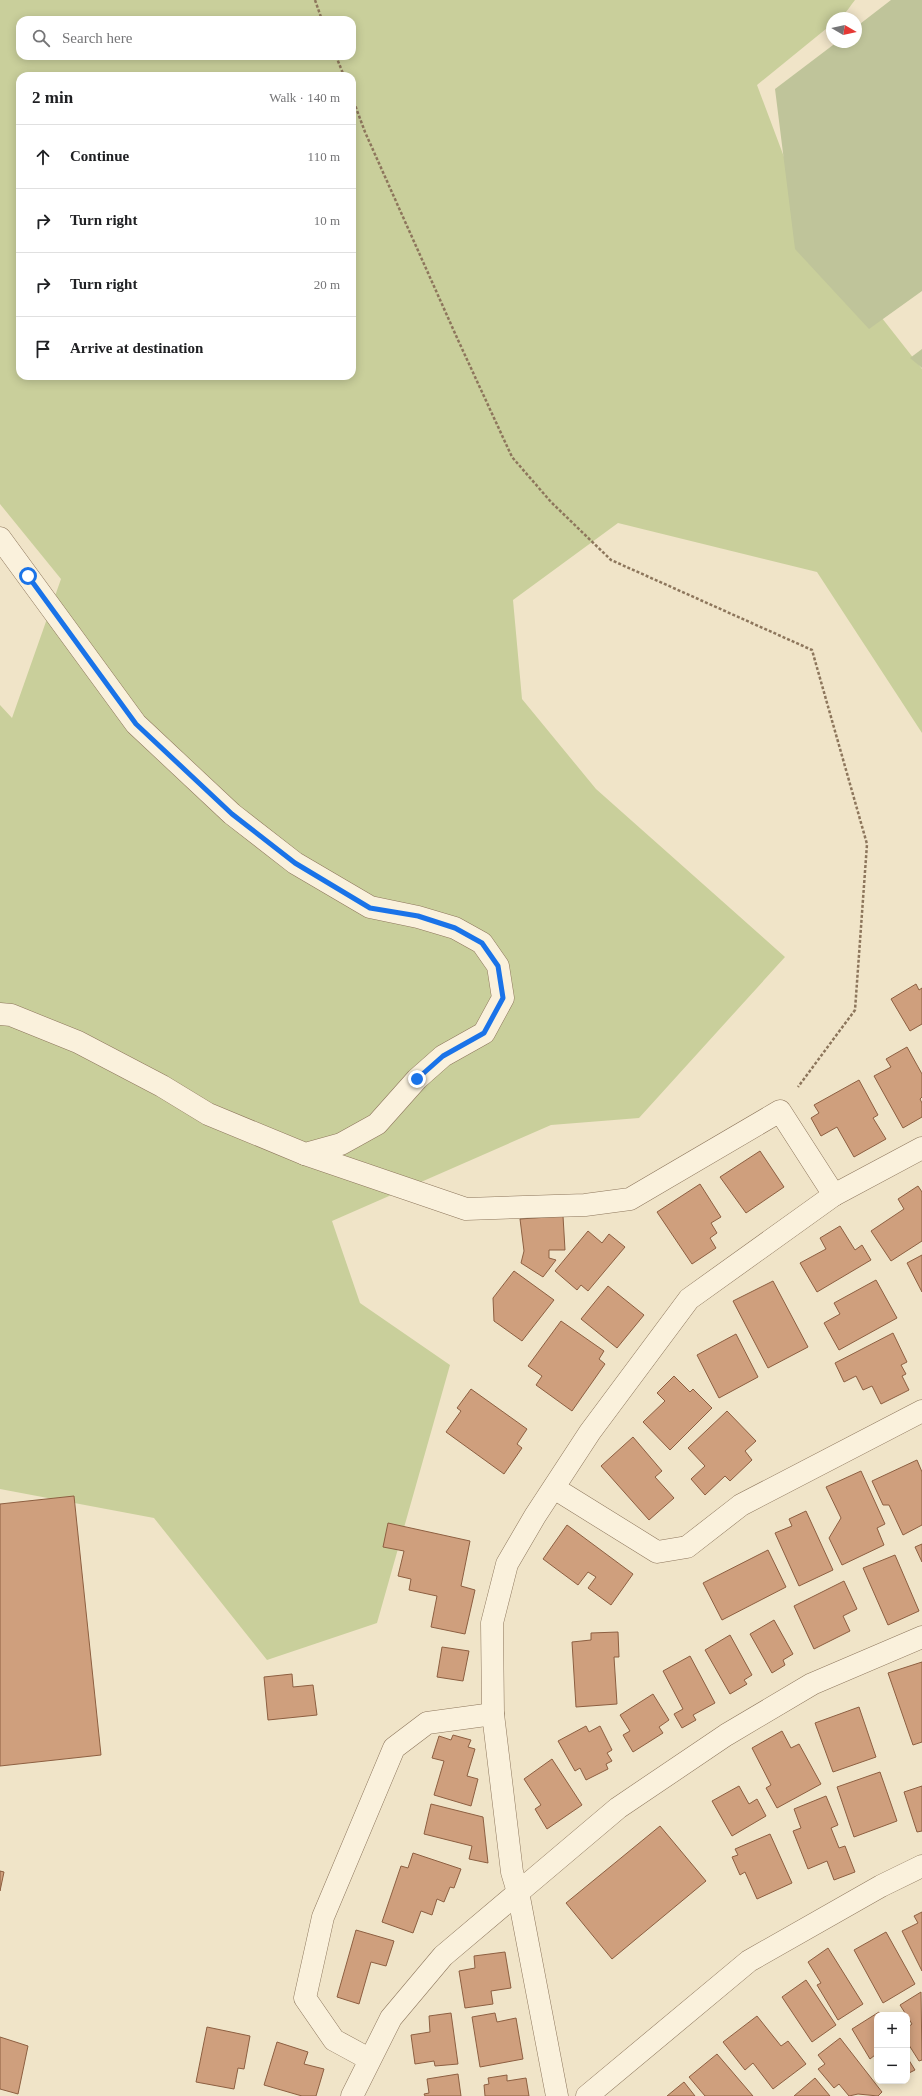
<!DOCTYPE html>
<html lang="en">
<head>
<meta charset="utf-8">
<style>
  body { margin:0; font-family:Georgia,serif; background:#f6f6f6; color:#202124 }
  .controls { position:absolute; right:12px; bottom:12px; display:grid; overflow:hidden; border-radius:8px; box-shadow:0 2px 10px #0003 }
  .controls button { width:36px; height:36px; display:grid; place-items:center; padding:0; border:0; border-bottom:1px solid #e0e0e0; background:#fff; color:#202124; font:20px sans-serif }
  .compass { position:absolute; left:826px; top:12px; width:36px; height:36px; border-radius:50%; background:#fff; box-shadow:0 2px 10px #0003; rotate:99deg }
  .stop { position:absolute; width:12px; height:12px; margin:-9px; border:3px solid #1a73e8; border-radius:50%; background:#fff }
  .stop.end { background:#1a73e8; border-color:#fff; box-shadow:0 1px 4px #0008 }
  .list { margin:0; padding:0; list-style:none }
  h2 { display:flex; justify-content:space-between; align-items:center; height:52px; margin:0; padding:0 16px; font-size:17px }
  h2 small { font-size:13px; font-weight:400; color:#757577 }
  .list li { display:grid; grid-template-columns:26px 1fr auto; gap:12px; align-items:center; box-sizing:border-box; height:64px; padding:0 16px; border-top:1px solid #e0e0e0 }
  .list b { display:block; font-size:15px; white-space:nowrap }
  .list em { font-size:13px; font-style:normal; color:#757577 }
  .icon { flex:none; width:22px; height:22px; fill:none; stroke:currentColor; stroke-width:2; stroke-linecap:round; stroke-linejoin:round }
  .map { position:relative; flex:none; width:922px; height:2096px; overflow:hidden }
  .search { position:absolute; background:#fff; box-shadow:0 2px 10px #0003; left:16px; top:16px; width:340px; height:44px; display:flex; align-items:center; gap:10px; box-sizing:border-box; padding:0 14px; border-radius:12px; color:#757577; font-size:15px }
  .panel { position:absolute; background:#fff; box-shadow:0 2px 10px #0003; left:16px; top:72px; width:340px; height:308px; border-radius:12px }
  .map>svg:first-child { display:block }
</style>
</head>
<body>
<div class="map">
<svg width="922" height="2096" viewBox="0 0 922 2096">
  <rect width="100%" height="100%" fill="#f0e4c8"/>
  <path fill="#c9cf9b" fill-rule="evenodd" d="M0,0H855C848,9 844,18 832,18V24L757,85L823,261L867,299L922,369V733L817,572L618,523L513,600L522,699L596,789L785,957L639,1118L551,1125L332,1221L360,1303L450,1365L377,1623L267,1660L154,1518L0,1489V705L12,718L61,579L0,504ZM20,20H352V56H20ZM20,76H352V376H20Z"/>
  <g fill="#bfc49a">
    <path d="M891,0H922V291L869,329L795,249L775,89L837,42H856V27Z"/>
    <path d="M922,349V368L910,358Z"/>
  </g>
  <g fill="#cf9f7d" stroke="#8d5f41">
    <path d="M916,984L919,990L922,988V1024L910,1031L891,999Z"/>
    <path d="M907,1047L922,1074V1097L920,1099L922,1103V1117L903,1128L874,1076L891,1067L886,1059Z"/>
    <path d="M859,1080L878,1115L873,1118L886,1139L854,1157L837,1127L821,1136L811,1118L819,1113L814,1105Z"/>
    <path d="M760,1151L784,1187L746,1213L720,1177Z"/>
    <path d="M700,1184L721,1217L711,1223L717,1233L710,1238L716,1248L692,1264L657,1212Z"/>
    <path d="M918,1186L922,1192V1241L891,1261L871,1231L904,1209L898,1199Z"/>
    <path d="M563,1216L565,1250H549V1258L556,1260L543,1277L521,1263L524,1251L520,1219Z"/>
    <path d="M840,1226L855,1250L862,1245L871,1260L817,1292L800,1263L826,1249L820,1238Z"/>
    <path d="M588,1231L602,1243L609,1234L625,1247L588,1291L581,1285L577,1290L555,1271Z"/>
    <path d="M922,1255V1292L907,1263Z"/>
    <path d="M514,1271L554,1300L522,1341L494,1321L493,1298Z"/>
    <path d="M876,1280L897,1318L839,1350L824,1323L840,1314L834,1303Z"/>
    <path d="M773,1281L808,1347L768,1368L733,1301Z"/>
    <path d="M608,1286L644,1315L617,1348L581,1319Z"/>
    <path d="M561,1321L604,1351L599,1359L605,1364L572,1411L536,1385L542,1376L528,1366Z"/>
    <path d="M893,1333L907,1362L901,1365L906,1374L902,1376L909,1390L881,1404L872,1386L863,1390L856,1376L844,1382L835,1363Z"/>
    <path d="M736,1334L758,1377L719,1398L697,1355Z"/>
    <path d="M674,1376L690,1392L693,1389L712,1408L670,1450L643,1422L665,1401L657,1393Z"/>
    <path d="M471,1389L527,1429L517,1444L522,1448L504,1474L446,1432L461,1411L457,1408Z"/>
    <path d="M727,1411L756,1441L745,1451L752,1460L730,1481L725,1476L705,1495L691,1479L705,1466L688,1448Z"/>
    <path d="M633,1437L662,1471L655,1477L674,1498L649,1520L601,1466Z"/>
    <path d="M917,1460L922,1472V1525L903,1535L889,1505H883L872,1481Z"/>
    <path d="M861,1471L885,1524L877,1528L884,1545L842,1565L829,1538L841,1518L826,1487Z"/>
    <path d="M74,1496L101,1755L0,1766V1504Z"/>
    <path d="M806,1511L833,1570L799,1586L775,1533L792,1526L789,1519Z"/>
    <path d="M388,1523L470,1541L461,1586L475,1590L465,1634L431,1627L437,1596L409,1590L411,1579L398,1576L404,1551L383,1547Z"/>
    <path d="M567,1525L633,1574L611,1605L588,1588L596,1577L588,1572L578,1585L543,1559Z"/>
    <path d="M922,1544V1562L915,1547Z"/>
    <path d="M768,1550L786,1587L722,1620L703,1583Z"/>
    <path d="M895,1555L919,1611L888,1625L863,1568Z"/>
    <path d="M844,1581L857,1609L843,1616L850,1631L814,1649L794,1606Z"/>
    <path d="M774,1620L793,1654L783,1660L785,1665L772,1673L750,1634Z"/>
    <path d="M618,1632L619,1657H614L617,1704L576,1707L572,1642L591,1640V1633Z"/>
    <path d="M730,1635L752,1675L744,1680L747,1684L730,1694L705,1650Z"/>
    <path d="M442,1647L469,1651L463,1681L437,1677Z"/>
    <path d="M690,1656L715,1703L693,1715L696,1720L682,1728L674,1714L683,1709L663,1671Z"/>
    <path d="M922,1662V1742L913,1745L888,1673Z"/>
    <path d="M292,1674L293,1687L313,1685L317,1715L268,1720L264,1677Z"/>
    <path d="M653,1694L669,1720L659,1727L663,1733L633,1752L623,1735L630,1731L620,1715Z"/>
    <path d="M859,1707L876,1757L833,1772L815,1723Z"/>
    <path d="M586,1726L589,1732L600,1726L612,1750L607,1753L612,1761L606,1764L608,1769L586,1780L580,1768L575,1771L558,1741Z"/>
    <path d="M782,1731L791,1748L799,1744L821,1784L777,1808L766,1788L771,1785L752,1748Z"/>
    <path d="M453,1735L471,1740L468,1747L475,1749L467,1776L478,1779L471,1806L434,1795L444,1761L432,1758L439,1736L451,1740Z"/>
    <path d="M552,1759L582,1805L547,1829L535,1809L541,1805L524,1779Z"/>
    <path d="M880,1772L897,1821L854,1837L837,1787Z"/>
    <path d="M739,1786L749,1804L757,1799L766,1816L732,1836L712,1801Z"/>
    <path d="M922,1786V1831L917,1832L904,1792Z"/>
    <path d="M826,1796L838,1825L831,1828L839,1848L845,1846L855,1872L834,1880L827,1861L808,1869L793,1831L801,1828L794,1809Z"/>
    <path d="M431,1804L483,1817L488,1863L469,1859L472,1846L424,1834Z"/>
    <path d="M660,1826L706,1881L612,1959L566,1903Z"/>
    <path d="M770,1834L792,1883L757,1899L745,1872L740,1875L732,1857L738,1855L735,1849Z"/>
    <path d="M413,1853L461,1869L454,1888L450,1887L444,1902L437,1899L432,1915L421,1911L413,1933L382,1922L401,1866L408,1868Z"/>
    <path d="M0,1871L4,1872L0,1891Z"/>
    <path d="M922,1912V1971L902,1931L918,1923L914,1916Z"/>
    <path d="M356,1930L394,1941L386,1966L371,1962L359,2004L337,1997Z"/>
    <path d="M886,1932L915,1984L883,2003L854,1950Z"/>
    <path d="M828,1948L863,2004L838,2020L817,1985L821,1983L808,1962Z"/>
    <path d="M505,1952L511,1988L491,1991L493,2004L465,2008L459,1971L475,1968L474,1956Z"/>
    <path d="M806,1980L836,2025L812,2042L782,1997Z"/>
    <path d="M921,1992L922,2060L919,2061L907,2042V2028L912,2024L900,2005Z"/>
    <path d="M879,2012L881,2015H877V2059L875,2055L870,2059L852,2029Z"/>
    <path d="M451,2013L458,2064L435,2066L434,2061L415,2064L411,2035L430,2032L429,2016Z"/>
    <path d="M495,2013L497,2022L516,2018L523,2059L480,2067L472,2017Z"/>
    <path d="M757,2016L781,2046L788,2041L806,2064L773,2089L753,2063L745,2070L723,2042Z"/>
    <path d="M207,2027L250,2036L244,2069L238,2068L234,2089L196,2082Z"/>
    <path d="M0,2037L28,2046L18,2094L0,2089Z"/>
    <path d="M840,2038L882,2092L878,2096L858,2094L849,2096L839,2084L834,2088L818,2069L825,2064L818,2055Z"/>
    <path d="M277,2042L308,2052L304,2064L324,2069L316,2096H302L264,2085Z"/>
    <path d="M717,2054L753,2096H705L689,2077Z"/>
    <path d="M907,2057L915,2070L907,2074Z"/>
    <path d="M458,2074L461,2096H425L424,2094L429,2093L427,2079Z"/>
    <path d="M507,2075V2081L526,2078L529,2096H485L484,2085L489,2084L488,2078Z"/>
    <path d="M815,2078L830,2096H794Z"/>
    <path d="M684,2082L695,2096H667Z"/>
  </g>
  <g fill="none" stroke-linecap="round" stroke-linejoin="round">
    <g stroke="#8d765c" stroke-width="23">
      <g id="minor">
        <path d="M0,538L136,724L232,814L295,863L370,907L418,917L455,928L482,943L498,966L503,998L484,1033L443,1056L417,1079L377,1124L341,1144L305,1154L208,1114L162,1086L78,1042L11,1015L0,1014"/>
        <path d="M305,1154L466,1209L585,1205L630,1199L780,1111L834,1195"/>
        <path d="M554,1488L657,1552L687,1547L741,1505L922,1411"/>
        <path d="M369,2059L334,2040L305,1998L323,1917L394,1748L427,1723L493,1714"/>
        <path d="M352,2096L391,2018L443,1956L618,1808L726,1735L812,1684L922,1637"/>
        <path d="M557,2096L518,1892L512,1872L493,1714L492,1623L507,1564L535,1516L590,1432L689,1299L834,1195L922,1148"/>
        <path d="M587,2096L749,1961L881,1886L922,1866"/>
      </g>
    </g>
    <g stroke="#8d765c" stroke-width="2.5" stroke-dasharray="3 2" stroke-linecap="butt">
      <path d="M315,0L322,20"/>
      <path d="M336,56L344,76"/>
      <path d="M352,97L365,132L458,340L512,457L551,502L611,560L812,650L867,844L855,1010L798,1087"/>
    </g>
    <use href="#minor" stroke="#faf1dc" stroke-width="22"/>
  </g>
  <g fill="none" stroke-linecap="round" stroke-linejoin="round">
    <path stroke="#1a73e8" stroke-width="5" d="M28,576L136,724L232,814L295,863L370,908L418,916L455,928L482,943L498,966L503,998L484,1033L443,1056L417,1079"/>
  </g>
</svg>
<div class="controls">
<button>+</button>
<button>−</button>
</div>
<svg class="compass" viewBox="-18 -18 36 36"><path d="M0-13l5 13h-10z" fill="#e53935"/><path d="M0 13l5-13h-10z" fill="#757577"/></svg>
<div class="stop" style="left:28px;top:576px"></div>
<div class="stop end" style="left:417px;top:1079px"></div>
<div class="search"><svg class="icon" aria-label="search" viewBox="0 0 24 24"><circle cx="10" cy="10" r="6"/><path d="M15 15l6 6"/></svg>Search here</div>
<section class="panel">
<h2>2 min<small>Walk · 140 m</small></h2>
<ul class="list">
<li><svg class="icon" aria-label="ahead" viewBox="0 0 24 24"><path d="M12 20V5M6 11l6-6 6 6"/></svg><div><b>Continue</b></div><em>110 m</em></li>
<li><svg class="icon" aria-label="right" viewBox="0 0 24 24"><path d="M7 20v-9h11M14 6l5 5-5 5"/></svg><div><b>Turn right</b></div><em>10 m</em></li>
<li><svg class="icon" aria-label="right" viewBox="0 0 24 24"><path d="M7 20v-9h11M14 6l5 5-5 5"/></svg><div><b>Turn right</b></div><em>20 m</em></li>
<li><svg class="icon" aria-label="arrive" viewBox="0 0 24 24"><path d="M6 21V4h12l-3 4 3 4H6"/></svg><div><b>Arrive at destination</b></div></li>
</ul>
</section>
</div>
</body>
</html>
